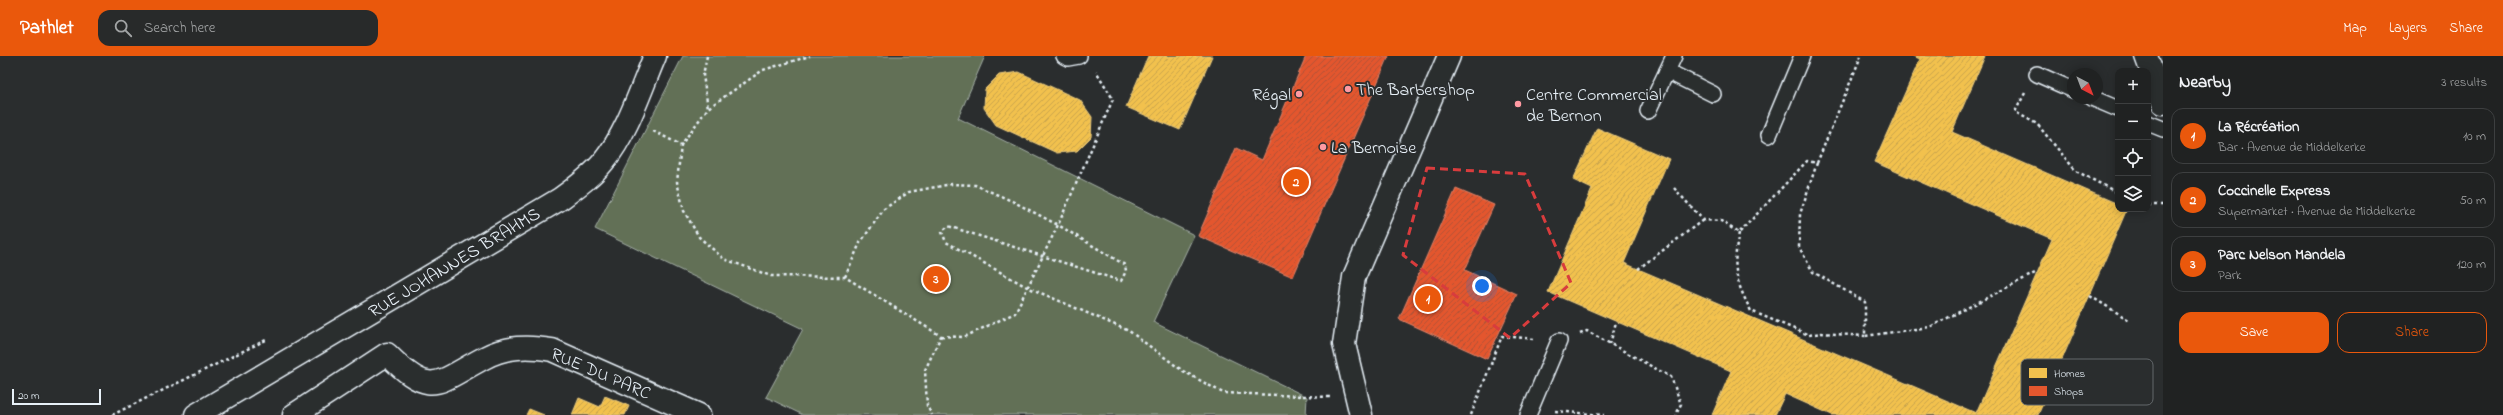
<!DOCTYPE html>
<html lang="en">
<head>
<meta charset="utf-8">
<style>
  body { margin:0; font-family:"Indie Flower",sans-serif; background:#282a2a; color:#f1f3f6 }
  .controls { position:absolute; right:12px; top:12px; display:grid; overflow:hidden; border-radius:8px; box-shadow:0 2px 10px #0003 }
  .controls button { width:36px; height:36px; display:grid; place-items:center; padding:0; border:0; border-bottom:1px solid #3d3f40; background:#202222; color:#f1f3f6; font:20px sans-serif }
  .compass { position:absolute; left:2067px; top:12px; width:36px; height:36px; border-radius:50%; background:#202222; box-shadow:0 2px 10px #0003; rotate:138deg }
  .scale { position:absolute; left:12px; bottom:10px; width:89px; box-sizing:border-box; padding-left:4px; border:2px solid #e8f1f8; border-top:0; font-size:11px; line-height:14px; white-space:nowrap; color:#e8f1f8; -webkit-text-stroke:3px #2a2d2e; paint-order:stroke }
  .you { position:absolute; left:1482px; top:230px; width:14px; height:14px; margin:-10px; border:3px solid #fff; border-radius:50%; background:#1a73e8; box-shadow:0 0 0 6px #1a73e833 }
  .badge { display:grid; place-items:center; width:26px; height:26px; border-radius:50%; background:#ea580c; color:#fff; font-size:13px; font-weight:700 }
  .pin { position:absolute; translate:-50% -50%; border:2px solid #fff; box-shadow:0 1px 4px #0006 }
  .list { margin:0; padding:0; list-style:none }
  h2 { display:flex; justify-content:space-between; align-items:center; height:52px; margin:0; padding:0 16px; font-size:17px }
  h2 small { font-size:13px; font-weight:400; color:#a2a4a5 }
  .list li { display:grid; grid-template-columns:26px 1fr auto; gap:12px; align-items:center; box-sizing:border-box; height:56px; margin:0 8px 8px; padding:0 8px; border:1px solid #3d3f40; border-radius:12px }
  .list b { display:block; font-size:15px; white-space:nowrap }
  .list p { margin:0; font-size:13px; white-space:nowrap; color:#a2a4a5 }
  .list em { font-size:13px; font-style:normal; color:#a2a4a5 }
  .actions { display:flex; gap:8px; padding:12px 16px }
  .actions a { flex:1; padding:9px 0; border:1px solid #ea580c; border-radius:12px; text-align:center; font-size:14px; color:#ea580c }
  .actions .main { background:#ea580c; color:#fff }
  .icon { flex:none; width:22px; height:22px; fill:none; stroke:currentColor; stroke-width:2; stroke-linecap:round; stroke-linejoin:round }
  .map { position:relative; flex:none; width:2163px; height:359px; overflow:hidden }
  header { display:flex; align-items:center; gap:24px; box-sizing:border-box; height:56px; padding:0 20px; background:#ea580c; color:#fff }
  header strong { font-size:19px }
  nav { display:flex; gap:22px; margin-inline-start:auto; font-size:14px }
  .search { width:280px; height:36px; background:#282a2a; display:flex; align-items:center; gap:10px; box-sizing:border-box; padding:0 14px; border-radius:12px; color:#a2a4a5; font-size:15px }
  main { display:flex }
  aside { flex:1; background:#202222 }
  .map>svg:first-child { display:block }
</style>
</head>
<body>
<header>
<strong>Pathlet</strong>
<div class="search"><svg class="icon" aria-label="search" viewBox="0 0 24 24"><circle cx="10" cy="10" r="6"/><path d="M15 15l6 6"/></svg>Search here</div>
<nav><a>Map</a><a>Layers</a><a>Share</a></nav>
</header>
<main>
<div class="map">
<svg width="2163" height="359" viewBox="0 0 2163 359">
  <defs>
    <pattern id="homes-hatch" width="6" height="6" patternUnits="userSpaceOnUse"><rect width="6" height="6" fill="#f2c14e"/><path d="M-1 1l2-2M0 6l6-6M5 7l2-2" fill="none" stroke="#c7a34d"/></pattern>
    <pattern id="shops-hatch" width="6" height="6" patternUnits="userSpaceOnUse"><rect width="6" height="6" fill="#e4572e"/><path d="M-1 1l2-2M0 6l6-6M5 7l2-2" fill="none" stroke="#ad5238"/></pattern>
  </defs>
  <rect width="100%" height="100%" fill="#2a2d2e"/>
  <filter id="ink" filterUnits="userSpaceOnUse"><feTurbulence type="fractalNoise" baseFrequency=".025" numOctaves="2"/><feDisplacementMap in="SourceGraphic" scale="8" xChannelSelector="R" yChannelSelector="G"/><feConvolveMatrix kernelMatrix="1 2 1 2 8 2 1 2 1" color-interpolation-filters="sRGB"/></filter>
  <g filter="url(#ink)">
    <path fill="#626f56" stroke="#a5b0a7" d="M683,0H985L958,62L1194,179L1153,266L1307,341L1306,359H803L766,341L803,273L595,173Z"/>
    <g fill="url(#homes-hatch)" stroke="#efcf81">
      <path d="M1148,0H1212L1180,74L1126,51Z"/>
      <path d="M1913,0H1985L1952,76L2118,148V153H2127L2038,359H1832L1785,338L1775,359H1712L1731,315L1548,236L1592,133L1573,124L1597,72L1669,103L1624,207L1976,357L2052,183L1874,106L1920,3Z"/>
      <path d="M1019,16L1080,44L1092,61L1091,81L1077,95L1057,97L996,69L984,52L985,33L999,19Z"/>
      <path d="M605,340L629,350L625,359H572L579,342L600,351Z"/>
      <path d="M529,353L544,359H526Z"/>
    </g>
    <g fill="url(#shops-hatch)" stroke="#e5856b">
      <path d="M1306,0H1389L1293,221L1198,180L1236,92L1262,104Z"/>
      <path d="M1456,133L1494,149L1465,214L1517,238L1487,303L1399,263Z"/>
    </g>
    <g fill="none" stroke-linecap="round" stroke-linejoin="round">
      <g stroke="#e8f1f8" stroke-width="18">
        <g id="service">
          <path d="M1064,0L1068,2L1079,0"/>
          <path d="M1667,15L1674,0"/>
          <path d="M2037,18L2073,34"/>
          <path d="M2092,42L2118,53"/>
          <path d="M1648,55L1667,15L1713,38"/>
          <path d="M2148,67L2163,73"/>
          <path d="M1769,79L1802,0"/>
          <path d="M1528,359L1559,285"/>
        </g>
      </g>
      <g stroke="#e8f1f8" stroke-width="25">
        <g id="minor">
          <path d="M2146,0L2163,47"/>
          <path d="M196,359L560,143C575,132 592,120 604,105C628,75 640,35 655,0"/>
          <path d="M294,359L387,298C432,343 436,327 484,302C506,290 528,290 552,294L699,359"/>
        </g>
      </g>
      <g stroke="#e8f1f8" stroke-width="25">
        <path id="tertiary" d="M1361,359L1344,288L1354,221L1449,0"/>
      </g>
      <g stroke="#e8f1f8" stroke-width="2.5" stroke-dasharray="3 3" stroke-linecap="butt">
        <path d="M707,0L703,19L708,52"/>
        <path d="M2025,37L2015,56L2037,68L2076,115L2118,137"/>
        <path d="M653,75L681,89L708,52L763,14L810,0"/>
        <path d="M681,89L677,126L684,155L699,181L724,203L771,220L845,221L941,280L925,314L927,350L932,359"/>
        <path d="M1817,107L1800,158L1799,191L1813,216L1865,246V280L1930,271L2037,216"/>
        <path d="M1674,132L1703,164L1721,165L1739,177L1807,105L1817,107L1861,0"/>
        <path d="M2148,149H2163"/>
        <path d="M1739,177C1732,211 1735,224 1751,255L1809,279L1821,277L1865,280"/>
        <path d="M1638,213L1703,164"/>
        <path d="M845,221L860,187L884,153L909,136L952,128L975,129L1012,145L1058,169L1113,43L1096,15"/>
        <path d="M2090,240L2129,264"/>
        <path d="M1580,278L1587,275L1671,321L1681,348L1676,359"/>
        <path d="M941,280L964,281L1015,257L1058,169L1125,209L1126,215L1121,225L948,170L942,176L946,186L1027,231L1129,275L1183,315L1223,337L1330,341"/>
        <path d="M1610,288L1616,266"/>
        <path d="M1555,355L1604,359"/>
        <path d="M112,359L268,283"/>
        <path d="M1471,359L1502,280L1535,283"/>
      </g>
      <use href="#service" stroke="#2a2d2e" stroke-width="15"/>
      <use href="#minor" stroke="#2a2d2e" stroke-width="22"/>
      <use href="#tertiary" stroke="#2a2d2e" stroke-width="22"/>
    </g>
  </g>
  <path fill="none" stroke="#d83c3d" stroke-width="3" stroke-dasharray="8 5" stroke-linejoin="round" d="M1427,112L1525,118L1571,227L1510,282L1403,199Z"/>
  <g fill="#ff9aa2" stroke="#2a2d2e" stroke-width="1.5">
    <circle cx="1348" cy="33" r="4"/>
    <circle cx="1299" cy="38" r="4"/>
    <circle cx="1518" cy="48" r="4"/>
    <circle cx="1323" cy="91" r="4"/>
  </g>
  <g text-anchor="middle" stroke-width="4" stroke-linejoin="round" paint-order="stroke">
    <g font-size="18" fill="#e8f1f8" stroke="#2a2d2e" text-anchor="start">
      <text x="1356" y="39">The Barbershop</text>
      <text x="1291" y="44" text-anchor="end">Régal</text>
      <text x="1526" y="44">Centre Commercial<tspan x="1526" dy="21">de Bernon</tspan></text>
      <text x="1331" y="97">La Bernoise</text>
    </g>
    <g font-size="18" fill="#e8f1f8" stroke="#2a2d2e">
      <text transform="translate(454 206) rotate(-31)" y="6">RUE JOHANNES BRAHMS</text>
      <text transform="translate(601 317) rotate(23)" y="6">RUE DU PARC</text>
    </g>
  </g>
  <rect x="2021" y="303" width="132" height="46" rx="6" fill="#2a2d2e" stroke="#63686b" stroke-width="1"/>
  <rect x="2029" y="312" width="18" height="10" fill="#f2c14e"/>
  <rect x="2029" y="330" width="18" height="10" fill="#e4572e"/>
  <g font-size="11" fill="#e8f1f8">
    <text x="2054" y="321">Homes</text>
    <text x="2054" y="339">Shops</text>
  </g>
</svg>
<div class="controls">
<button>+</button>
<button>−</button>
<button><svg class="icon" aria-label="locate" viewBox="0 0 24 24"><circle cx="12" cy="12" r="6"/><path d="M12 2v4M12 18v4M2 12h4M18 12h4"/></svg></button>
<button><svg class="icon" aria-label="layers" viewBox="0 0 24 24"><path d="M12 4l9 5-9 5-9-5zM3 14l9 5 9-5"/></svg></button>
</div>
<svg class="compass" viewBox="-18 -18 36 36"><path d="M0-13l5 13h-10z" fill="#e53935"/><path d="M0 13l5-13h-10z" fill="#a2a4a5"/></svg>
<div class="scale">20 m</div>
<div class="you"></div>
<div class="pin badge" style="left:1428px;top:243px">1</div>
<div class="pin badge" style="left:1296px;top:126px">2</div>
<div class="pin badge" style="left:936px;top:223px">3</div>
</div>
<aside>
<h2>Nearby<small>3 results</small></h2>
<ul class="list">
<li><span class="badge">1</span><div><b>La Récréation</b><p>Bar · Avenue de Middelkerke</p></div><em>10 m</em></li>
<li><span class="badge">2</span><div><b>Coccinelle Express</b><p>Supermarket · Avenue de Middelkerke</p></div><em>50 m</em></li>
<li><span class="badge">3</span><div><b>Parc Nelson Mandela</b><p>Park</p></div><em>120 m</em></li>
</ul>
<div class="actions"><a class="main">Save</a><a>Share</a></div>
</aside>
</main>
</body>
</html>
